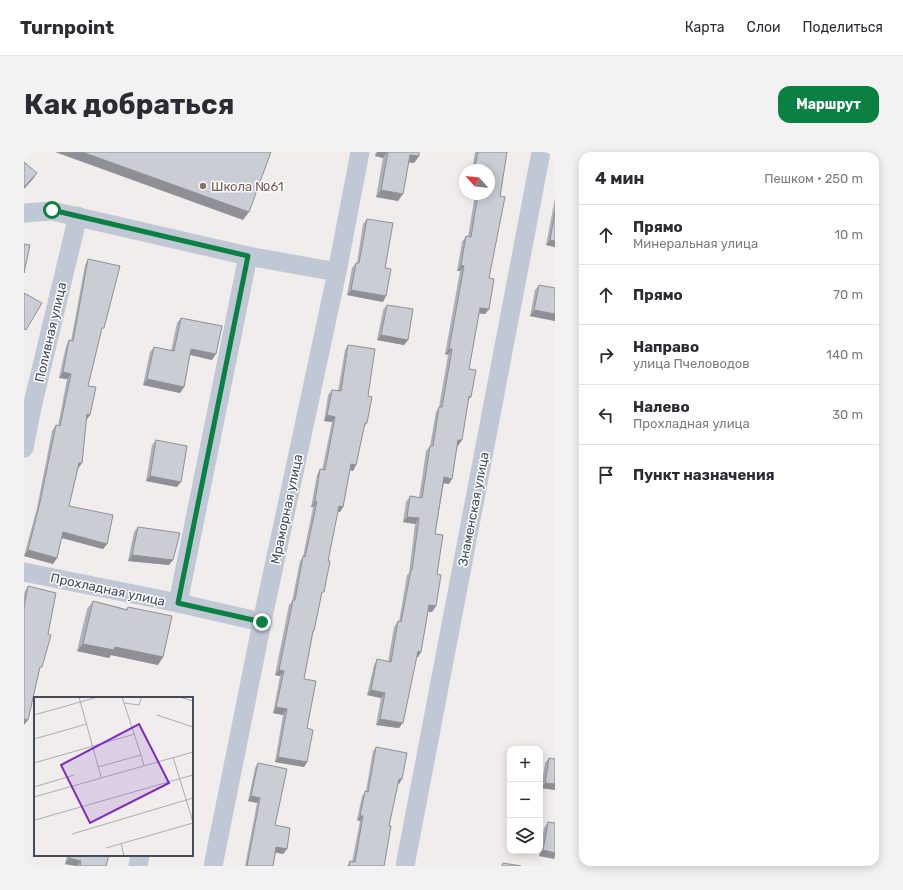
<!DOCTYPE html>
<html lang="ru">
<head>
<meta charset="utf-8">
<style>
  body { margin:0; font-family:Rubik,sans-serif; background:#f2f2f3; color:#2b2b33 }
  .controls { position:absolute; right:12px; bottom:12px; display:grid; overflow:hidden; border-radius:8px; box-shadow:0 2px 10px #0003 }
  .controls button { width:36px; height:36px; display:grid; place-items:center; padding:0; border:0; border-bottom:1px solid #e1e1e2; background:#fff; color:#2b2b33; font:20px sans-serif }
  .compass { position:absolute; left:435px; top:12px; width:36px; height:36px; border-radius:50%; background:#fff; box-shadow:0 2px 10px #0003; rotate:297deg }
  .stop { position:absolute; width:12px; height:12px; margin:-9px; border:3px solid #0b8043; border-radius:50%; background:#fff }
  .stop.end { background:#0b8043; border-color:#fff; box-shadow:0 1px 4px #0008 }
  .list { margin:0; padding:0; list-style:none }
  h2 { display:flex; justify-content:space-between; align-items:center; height:52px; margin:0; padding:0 16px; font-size:17px }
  h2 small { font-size:13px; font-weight:400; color:#7c7c81 }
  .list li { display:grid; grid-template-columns:26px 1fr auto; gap:12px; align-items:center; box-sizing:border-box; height:60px; padding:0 16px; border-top:1px solid #e1e1e2 }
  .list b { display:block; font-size:15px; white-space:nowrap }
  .list p { margin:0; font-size:13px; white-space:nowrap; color:#7c7c81 }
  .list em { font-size:13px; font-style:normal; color:#7c7c81 }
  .icon { flex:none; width:22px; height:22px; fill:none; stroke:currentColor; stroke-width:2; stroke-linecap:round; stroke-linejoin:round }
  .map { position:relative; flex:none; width:531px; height:714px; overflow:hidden; border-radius:12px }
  header { display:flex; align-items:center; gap:24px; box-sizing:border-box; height:56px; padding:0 20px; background:#fff; border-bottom:1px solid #e1e1e2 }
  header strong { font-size:19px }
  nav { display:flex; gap:22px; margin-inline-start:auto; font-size:14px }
  .intro { display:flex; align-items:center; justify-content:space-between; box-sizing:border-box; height:96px; padding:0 24px }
  h1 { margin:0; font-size:28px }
  .button { padding:10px 18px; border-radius:12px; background:#0b8043; color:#fff; font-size:14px; font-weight:700 }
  main { display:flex; gap:24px; padding:0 24px }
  aside { flex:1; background:#fff; border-radius:12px; box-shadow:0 2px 10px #0003 }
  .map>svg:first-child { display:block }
</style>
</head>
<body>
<header>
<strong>Turnpoint</strong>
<nav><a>Карта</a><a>Слои</a><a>Поделиться</a></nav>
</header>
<div class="intro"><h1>Как добраться</h1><a class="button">Маршрут</a></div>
<main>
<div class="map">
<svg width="531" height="714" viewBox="0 0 531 714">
  <rect width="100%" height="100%" fill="#f0edec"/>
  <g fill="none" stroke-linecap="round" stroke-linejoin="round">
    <g stroke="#c1c8d5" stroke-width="19">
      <path d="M0,61L28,59L224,104"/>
      <path d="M0,296L9,251L54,64"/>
      <path d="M0,420L154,451L238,470"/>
      <path d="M154,451L224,104L313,120"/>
      <path d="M114,714L116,703"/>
      <path d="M189,714L238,470L313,120L336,0"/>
      <path d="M381,714L517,0"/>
    </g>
  </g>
  <g fill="#afb0b7">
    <path d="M352,0H395V4L390,11L385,10L374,49L352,45L359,6L351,4Z"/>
    <path d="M451,0H483L476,44L465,126V157L461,162L455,161L445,217L447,245L444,249L425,332L420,331L411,382L413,422L412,454L408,460L404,459L397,500L394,505H392L375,576L352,573L357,546L343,543L350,513L353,507L364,510L370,475L374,469L375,470L383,423L385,421L391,372L379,370L382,350L386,344L395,346L402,299L406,294L412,260L415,255L424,203L421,202L436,119H433L438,90L442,84L444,85L451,42H465V18H448Z"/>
    <path d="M531,46V95L522,93Z"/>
    <path d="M343,67L361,116L359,150L323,143L328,116L332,111H333L339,72Z"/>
    <path d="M64,107L77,181L64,234L62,268L54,317L45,354L83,392L79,397L37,386L33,406L29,412L0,404L13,356L28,279L32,273L34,274L43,227L35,226L42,194L45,188L47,189L61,113Z"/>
    <path d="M515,133L531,136V169L506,164L511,138Z"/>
    <path d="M363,153L384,188L380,193L353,188L359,158Z"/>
    <path d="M157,166L188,208L166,203L160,235L156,241L119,233L126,200L130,195L147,199L153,171Z"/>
    <path d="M324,193L344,244L343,271L340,275L332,313L329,319L326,318L319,355L316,360L313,359L290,479L289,481L280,527L283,576V610L280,615L251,610L259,563L249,561L256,524L251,523L265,453L268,449L276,409L279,405L289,355H287L293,323L296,317L298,318L308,270L300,269L304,243L308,238L314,239L321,198Z"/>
    <path d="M132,288L153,335L122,329L128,293Z"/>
    <path d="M114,375L145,413L104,409L110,380Z"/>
    <path d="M4,434L15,520L0,573V442L1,439Z"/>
    <path d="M69,449L102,457L104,455L139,505L134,513L87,503L85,506L53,499L63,457Z"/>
    <path d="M352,595L378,627L375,632H374L365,674L360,714H323L326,709L328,710L336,669L333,668L338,644L342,639L349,599Z"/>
    <path d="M525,606L531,607V638L517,636L521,611Z"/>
    <path d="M234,611L251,673L263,697L259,702L252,700L249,714H221L233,651L224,649L231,616Z"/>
    <path d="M524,670L531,671V707L515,704L520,676Z"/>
    <path d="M43,703H85L82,714H51L41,712Z"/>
  </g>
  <g fill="#8e9095">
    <path d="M31,0H58L225,60L219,68Z"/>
    <path d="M354,0H363L359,6L351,4Z"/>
    <path d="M386,3L395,4L390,11L382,10Z"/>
    <path d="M13,21L9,27L0,37V35Z"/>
    <path d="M357,38L379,42L374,49L352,45Z"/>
    <path d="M526,88L531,89V95L522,93Z"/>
    <path d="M437,113L440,114L436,119H433Z"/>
    <path d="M327,138L362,144L359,150L323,143Z"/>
    <path d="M456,156L465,157L461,162L452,161Z"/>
    <path d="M510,158L531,162V169L506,164Z"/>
    <path d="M357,183L384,188L380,193L353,188Z"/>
    <path d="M167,197L192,202L188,208L163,202Z"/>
    <path d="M425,197H428L424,203L421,202Z"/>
    <path d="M39,220L47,222L43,227L35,226Z"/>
    <path d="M123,227L160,235L156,241L119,233Z"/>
    <path d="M63,262L66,263L62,269Z"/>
    <path d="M303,263L311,265L308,270L300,269Z"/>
    <path d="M434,288H438L434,294L431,293Z"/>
    <path d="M55,311H58L54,317Z"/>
    <path d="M327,312L332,313L329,319L323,317Z"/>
    <path d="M126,324L157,330L153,335L122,329Z"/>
    <path d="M420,325L428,327L425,332L417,331Z"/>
    <path d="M291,349L293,350L289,355H287Z"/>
    <path d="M315,354L319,355L316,360L311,359Z"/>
    <path d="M383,365L395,366L391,372L379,370Z"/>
    <path d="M39,380L83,392L79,397L35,385Z"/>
    <path d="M4,398L33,406L29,412L0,404Z"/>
    <path d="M108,403L149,408L145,413L104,409Z"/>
    <path d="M405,453L412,454L408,460L401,459Z"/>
    <path d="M59,492L91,495L139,505L134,513L87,503L85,506L53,499Z"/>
    <path d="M394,499L397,500L394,505H390Z"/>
    <path d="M255,518L260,519L256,524L251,523Z"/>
    <path d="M347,538L361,541L357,546L343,543Z"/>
    <path d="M252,555L263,557L259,563L249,561Z"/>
    <path d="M0,567L4,568L0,573Z"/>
    <path d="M356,567L379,571L375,576L352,573Z"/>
    <path d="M254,605L283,610L280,615L251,610Z"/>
    <path d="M375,627H378L375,632L372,631Z"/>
    <path d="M521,631L531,632V638L517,636Z"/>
    <path d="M227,644L236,646L233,651L224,649Z"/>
    <path d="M336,664H339L336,669L333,668Z"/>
    <path d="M252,695L263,697L259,702L249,700Z"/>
    <path d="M519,698L531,701V707L515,704Z"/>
    <path d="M45,706L57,709L53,714L41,712Z"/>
  </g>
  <g fill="#cbcdd5" stroke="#8e9095">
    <path d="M58,0H247L225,60Z"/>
    <path d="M364,0H395V4L386,3L379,42L357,38Z"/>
    <path d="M454,0H483L476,44L481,45L465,126L470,127L465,157L456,156L445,217L452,218L447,245L445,244L438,288H434L428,327L420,325L411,382L419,383L413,422L417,423L412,454L405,453L397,500L394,499L379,571L356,567L361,541L347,538L353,507L367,510L374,469L377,470L387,418H388L395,366L383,365L386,344L398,346L406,294H409L415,255H418L428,197H425L440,114L437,113L442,84L447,85L454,42H465V18H450Z"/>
    <path d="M0,10L13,21L0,35Z"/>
    <path d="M531,60V89L526,88Z"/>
    <path d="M343,67L369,71L361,116L367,117L362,144L327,138L332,111H335Z"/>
    <path d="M0,92L6,93L0,121Z"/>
    <path d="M64,107L96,114L80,176H78L64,234L72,235L66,263L63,262L58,311H55L45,354L89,363L83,392L39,380L33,406L4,398L16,350L32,273L36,274L47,222L39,220L45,188L49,189Z"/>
    <path d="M515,133L531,136V162L510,158Z"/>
    <path d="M0,141L18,151L2,178L0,177Z"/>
    <path d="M363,153L389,157L384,188L357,183Z"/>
    <path d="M157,166L198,174L192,202L167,197L160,235L123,227L130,195L150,199Z"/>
    <path d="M324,193L351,197L344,244L348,245L343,271H341L332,313L327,312L319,355L315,354L304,409H306L300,440H298L290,479H289L280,527L292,529L283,576L289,578L283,610L254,605L263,557L252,555L260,519L255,518L269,448H271L279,404L281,405L293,350L291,349L296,317L301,318L311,265L303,263L308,238L317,239Z"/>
    <path d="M132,288L163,294L157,330L126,324Z"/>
    <path d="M114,375L156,381L149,408L108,403Z"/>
    <path d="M4,434L32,441L24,482L27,483L18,515H16L4,568L0,567V456Z"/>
    <path d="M69,449L103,458L104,455L148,464L139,505L91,495L90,498L59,492Z"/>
    <path d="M352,595L383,601L378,627H375L365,674H367L360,714H325L326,709L331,710L339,664H336L341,639L344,640Z"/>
    <path d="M525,606L531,607V632L521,631Z"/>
    <path d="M234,611L263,617L251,673L266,676L263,697L252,695L249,714H223L236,646L227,644Z"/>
    <path d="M524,670L531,671V701L519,698Z"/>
    <path d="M46,703H85L82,714H56L57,709L45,706Z"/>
    <path d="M479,711L497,714H478Z"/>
  </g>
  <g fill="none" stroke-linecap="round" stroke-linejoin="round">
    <path stroke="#0b8043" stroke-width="5" d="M28,58L224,104L154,451L238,470"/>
  </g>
  <circle fill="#8d6e63" stroke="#fff" stroke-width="1.5" cx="179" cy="34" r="4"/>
  <g text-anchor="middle" stroke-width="3" stroke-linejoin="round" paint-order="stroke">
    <g font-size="13" fill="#785e54" stroke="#fff" text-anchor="start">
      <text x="187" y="39">Школа №61</text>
    </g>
    <g font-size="13" fill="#434b5b" stroke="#fff">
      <text transform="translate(26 180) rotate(-77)" y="5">Поливная улица</text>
      <text transform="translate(262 357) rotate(-78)" y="5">Мраморная улица</text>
      <text transform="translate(449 357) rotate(-79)" y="5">Знаменская улица</text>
      <text transform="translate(84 437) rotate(12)" y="5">Прохладная улица</text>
    </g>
  </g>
  <g transform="translate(10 545)">
    <rect width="159" height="159" fill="#f0edec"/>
    <path fill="none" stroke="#abacb2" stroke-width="1" d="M45,0L67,80M88,0L107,58M145,0L159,4M90,6L105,8L108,0M0,18L64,0M123,18L159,30M0,42L53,27M139,60L159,125M0,66L101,37M64,70L107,58L110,69M0,90L40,78M0,100L159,55M1,123L159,78M38,137L159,101M87,146L90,159M72,151L159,126"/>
    <path fill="#7b2cbf" fill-opacity="0.15" stroke="#7b2cbf" stroke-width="2" d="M105,27L135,86L56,126L27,68Z"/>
    <rect width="159" height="159" fill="none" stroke="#434b5b" stroke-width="2"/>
  </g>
</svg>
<div class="controls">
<button>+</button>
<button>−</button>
<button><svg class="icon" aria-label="layers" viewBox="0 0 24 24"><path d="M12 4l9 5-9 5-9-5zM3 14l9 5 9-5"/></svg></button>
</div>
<svg class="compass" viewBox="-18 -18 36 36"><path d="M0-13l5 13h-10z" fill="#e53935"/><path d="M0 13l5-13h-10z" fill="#7c7c81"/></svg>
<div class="stop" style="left:28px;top:58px"></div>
<div class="stop end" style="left:238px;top:470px"></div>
</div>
<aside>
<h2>4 мин<small>Пешком · 250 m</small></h2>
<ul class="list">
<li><svg class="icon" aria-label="ahead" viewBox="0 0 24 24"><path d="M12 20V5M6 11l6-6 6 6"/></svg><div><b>Прямо</b><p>Минеральная улица</p></div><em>10 m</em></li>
<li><svg class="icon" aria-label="ahead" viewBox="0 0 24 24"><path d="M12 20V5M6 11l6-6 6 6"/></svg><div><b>Прямо</b></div><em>70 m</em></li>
<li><svg class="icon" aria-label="right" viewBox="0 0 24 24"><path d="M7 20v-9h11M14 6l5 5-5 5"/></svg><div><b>Направо</b><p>улица Пчеловодов</p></div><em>140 m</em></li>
<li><svg class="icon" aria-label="left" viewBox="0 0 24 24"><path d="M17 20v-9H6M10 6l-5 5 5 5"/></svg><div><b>Налево</b><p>Прохладная улица</p></div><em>30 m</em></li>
<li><svg class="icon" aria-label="arrive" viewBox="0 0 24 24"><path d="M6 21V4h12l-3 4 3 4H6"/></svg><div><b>Пункт назначения</b></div></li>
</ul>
</aside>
</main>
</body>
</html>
